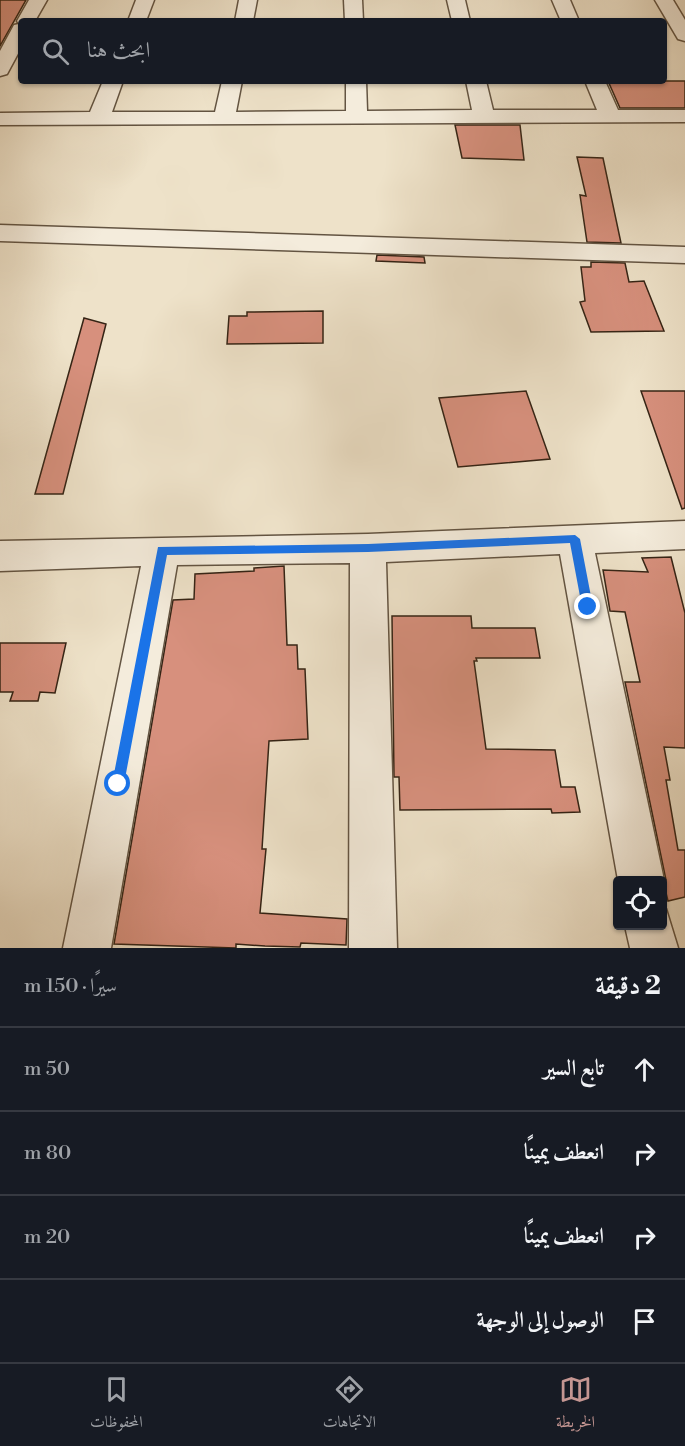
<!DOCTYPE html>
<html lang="ar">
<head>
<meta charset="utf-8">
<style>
  body { margin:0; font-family:"Libre Bodoni",Amiri,serif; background:#242831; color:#f1f3f6; direction:rtl }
  .controls { position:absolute; right:18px; bottom:18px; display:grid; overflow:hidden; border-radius:6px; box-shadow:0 2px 4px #0004 }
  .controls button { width:54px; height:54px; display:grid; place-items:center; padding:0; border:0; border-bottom:2px solid #363941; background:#171b24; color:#f1f3f6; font:30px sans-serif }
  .stop { position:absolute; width:18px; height:18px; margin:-14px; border:4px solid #1a73e8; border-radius:50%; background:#fff }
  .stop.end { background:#1a73e8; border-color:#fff; box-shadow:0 2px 6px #0008 }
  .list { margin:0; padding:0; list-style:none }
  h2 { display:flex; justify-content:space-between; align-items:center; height:78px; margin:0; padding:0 24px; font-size:26px }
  h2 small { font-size:20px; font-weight:400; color:#9ea1a6 }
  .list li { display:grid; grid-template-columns:39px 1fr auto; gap:18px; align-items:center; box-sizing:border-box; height:84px; padding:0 24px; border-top:2px solid #363941 }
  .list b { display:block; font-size:22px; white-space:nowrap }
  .list em { font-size:20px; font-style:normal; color:#9ea1a6 }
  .icon { flex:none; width:33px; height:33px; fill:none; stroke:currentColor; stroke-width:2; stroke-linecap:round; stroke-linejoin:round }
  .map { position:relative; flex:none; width:685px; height:948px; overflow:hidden; direction:ltr }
  .search { position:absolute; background:#171b24; box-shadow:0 2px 4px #0004; left:18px; right:18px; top:18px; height:66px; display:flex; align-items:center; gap:15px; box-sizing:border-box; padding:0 21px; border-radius:6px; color:#9ea1a6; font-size:22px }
  .sheet { height:414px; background:#171b24 }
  nav { display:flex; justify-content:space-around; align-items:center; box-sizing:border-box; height:84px; border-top:2px solid #363941; background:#171b24; font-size:16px; color:#9ea1a6 }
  nav a { display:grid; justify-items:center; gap:3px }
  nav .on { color:#c59692 }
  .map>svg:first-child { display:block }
</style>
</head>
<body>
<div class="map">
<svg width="685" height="948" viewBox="0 0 685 948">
  <rect width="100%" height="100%" fill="#eee2c9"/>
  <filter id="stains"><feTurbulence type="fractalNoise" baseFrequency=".00333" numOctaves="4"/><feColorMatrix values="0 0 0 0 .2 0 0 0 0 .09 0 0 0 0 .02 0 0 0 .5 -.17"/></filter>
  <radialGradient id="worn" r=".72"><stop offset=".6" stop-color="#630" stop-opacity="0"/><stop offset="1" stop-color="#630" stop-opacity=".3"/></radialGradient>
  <g fill="#d7907d" stroke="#352415" stroke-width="1.5">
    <path d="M0,0H26L0,46Z"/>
    <path d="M608,81H685V108H620Z"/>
    <path d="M455,125H520L524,160L462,158Z"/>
    <path d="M577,157L603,158L621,243L587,242L580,195L586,196Z"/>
    <path d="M377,255L424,257L425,263L376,261Z"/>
    <path d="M591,262L625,263L629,282L644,281L664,331L591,332L580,302L585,301L581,267H591Z"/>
    <path d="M323,311V343L227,344L229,316H247V312Z"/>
    <path d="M84,318L106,324L63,494H35Z"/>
    <path d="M526,391L550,459L458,467L439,398Z"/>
    <path d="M641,391H685V508L682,509Z"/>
    <path d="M671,557L685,613V748L664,747L670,780H666L678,850H685V897L668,901L664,885L666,880L625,682H640L625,612L610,611L603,570L648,572L642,558Z"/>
    <path d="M284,566L287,645H297L298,669H305L308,739L269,741L262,849H266L260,913L347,919L346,945L301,943L300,947L265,946L236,944V948L114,944L173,600L194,599L195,574L254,571V568Z"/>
    <path d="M392,616H471L472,628H535L540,658H476L477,661H474L486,749L555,750L561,787H575L580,812L552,813L551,809L400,810L399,777H394Z"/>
    <path d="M0,643H66L55,693L40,692L38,701H10L13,692H0Z"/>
  </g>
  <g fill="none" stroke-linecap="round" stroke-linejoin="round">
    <g stroke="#635442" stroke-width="3">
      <g id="street">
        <path d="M29,0H47L35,21H21V48L7,74L0,76V51L14,25L19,24L17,21Z"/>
        <path d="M136,0H154L146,21H128Z"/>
        <path d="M239,0H257L253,21H235Z"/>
        <path d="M344,0H362L363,21H345Z"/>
        <path d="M447,0H465L470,21H452Z"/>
        <path d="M552,0H570L579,21H561Z"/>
        <path d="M655,0H673L685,20V41L678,39Z"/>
        <path d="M103,81H123L112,112H215L222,81H242L236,112L346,111V81H366L367,111L472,110L466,81H486L493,110H597L585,81H605L618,110H685V122L0,125V113L90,112Z"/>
        <path d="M0,225L685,247V263L0,241Z"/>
        <path d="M685,521V549L595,553L664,880L662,884V880H618L560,554L386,562L397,948H349L350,563L177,565L111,948H63L141,566L0,571V541L368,534Z"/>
        <path d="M662,908L666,909L678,948H630L625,926H662Z"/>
      </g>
    </g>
    <use href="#street" fill="#f4ecdc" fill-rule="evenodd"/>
  </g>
  <path fill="#1a73e8" d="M575,535L580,539L593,607L588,612L582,607L570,543L368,552L167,555L124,784L122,789L118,791L113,789L112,784L158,547L368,544Z"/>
  <rect width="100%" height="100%" filter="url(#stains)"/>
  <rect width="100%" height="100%" fill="url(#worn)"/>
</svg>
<div class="controls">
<button><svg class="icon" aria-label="locate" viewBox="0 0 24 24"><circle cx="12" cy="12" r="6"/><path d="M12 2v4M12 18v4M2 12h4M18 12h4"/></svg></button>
</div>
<div class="stop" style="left:118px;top:784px"></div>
<div class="stop end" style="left:588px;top:607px"></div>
<div class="search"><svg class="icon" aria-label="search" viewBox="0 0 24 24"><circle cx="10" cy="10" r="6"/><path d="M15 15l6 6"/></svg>ابحث هنا</div>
</div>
<section class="sheet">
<h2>2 دقيقة<small>سيرًا · 150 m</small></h2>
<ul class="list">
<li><svg class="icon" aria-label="ahead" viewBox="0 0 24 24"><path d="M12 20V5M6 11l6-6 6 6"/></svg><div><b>تابع السير</b></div><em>50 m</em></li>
<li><svg class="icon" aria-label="right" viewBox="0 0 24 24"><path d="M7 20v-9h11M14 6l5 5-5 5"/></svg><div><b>انعطف يمينًا</b></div><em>80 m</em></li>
<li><svg class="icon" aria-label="right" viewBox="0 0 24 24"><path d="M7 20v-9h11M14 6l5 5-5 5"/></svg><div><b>انعطف يمينًا</b></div><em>20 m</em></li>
<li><svg class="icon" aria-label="arrive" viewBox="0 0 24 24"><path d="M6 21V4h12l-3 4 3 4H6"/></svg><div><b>الوصول إلى الوجهة</b></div></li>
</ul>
</section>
<nav>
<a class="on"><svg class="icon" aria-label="map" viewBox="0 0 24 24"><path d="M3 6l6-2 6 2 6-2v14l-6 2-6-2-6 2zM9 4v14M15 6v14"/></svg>الخريطة</a>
<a><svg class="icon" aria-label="directions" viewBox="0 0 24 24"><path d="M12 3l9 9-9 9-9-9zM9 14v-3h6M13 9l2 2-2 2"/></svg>الاتجاهات</a>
<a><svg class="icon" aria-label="saved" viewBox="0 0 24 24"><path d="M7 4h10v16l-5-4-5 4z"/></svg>المحفوظات</a>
</nav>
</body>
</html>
